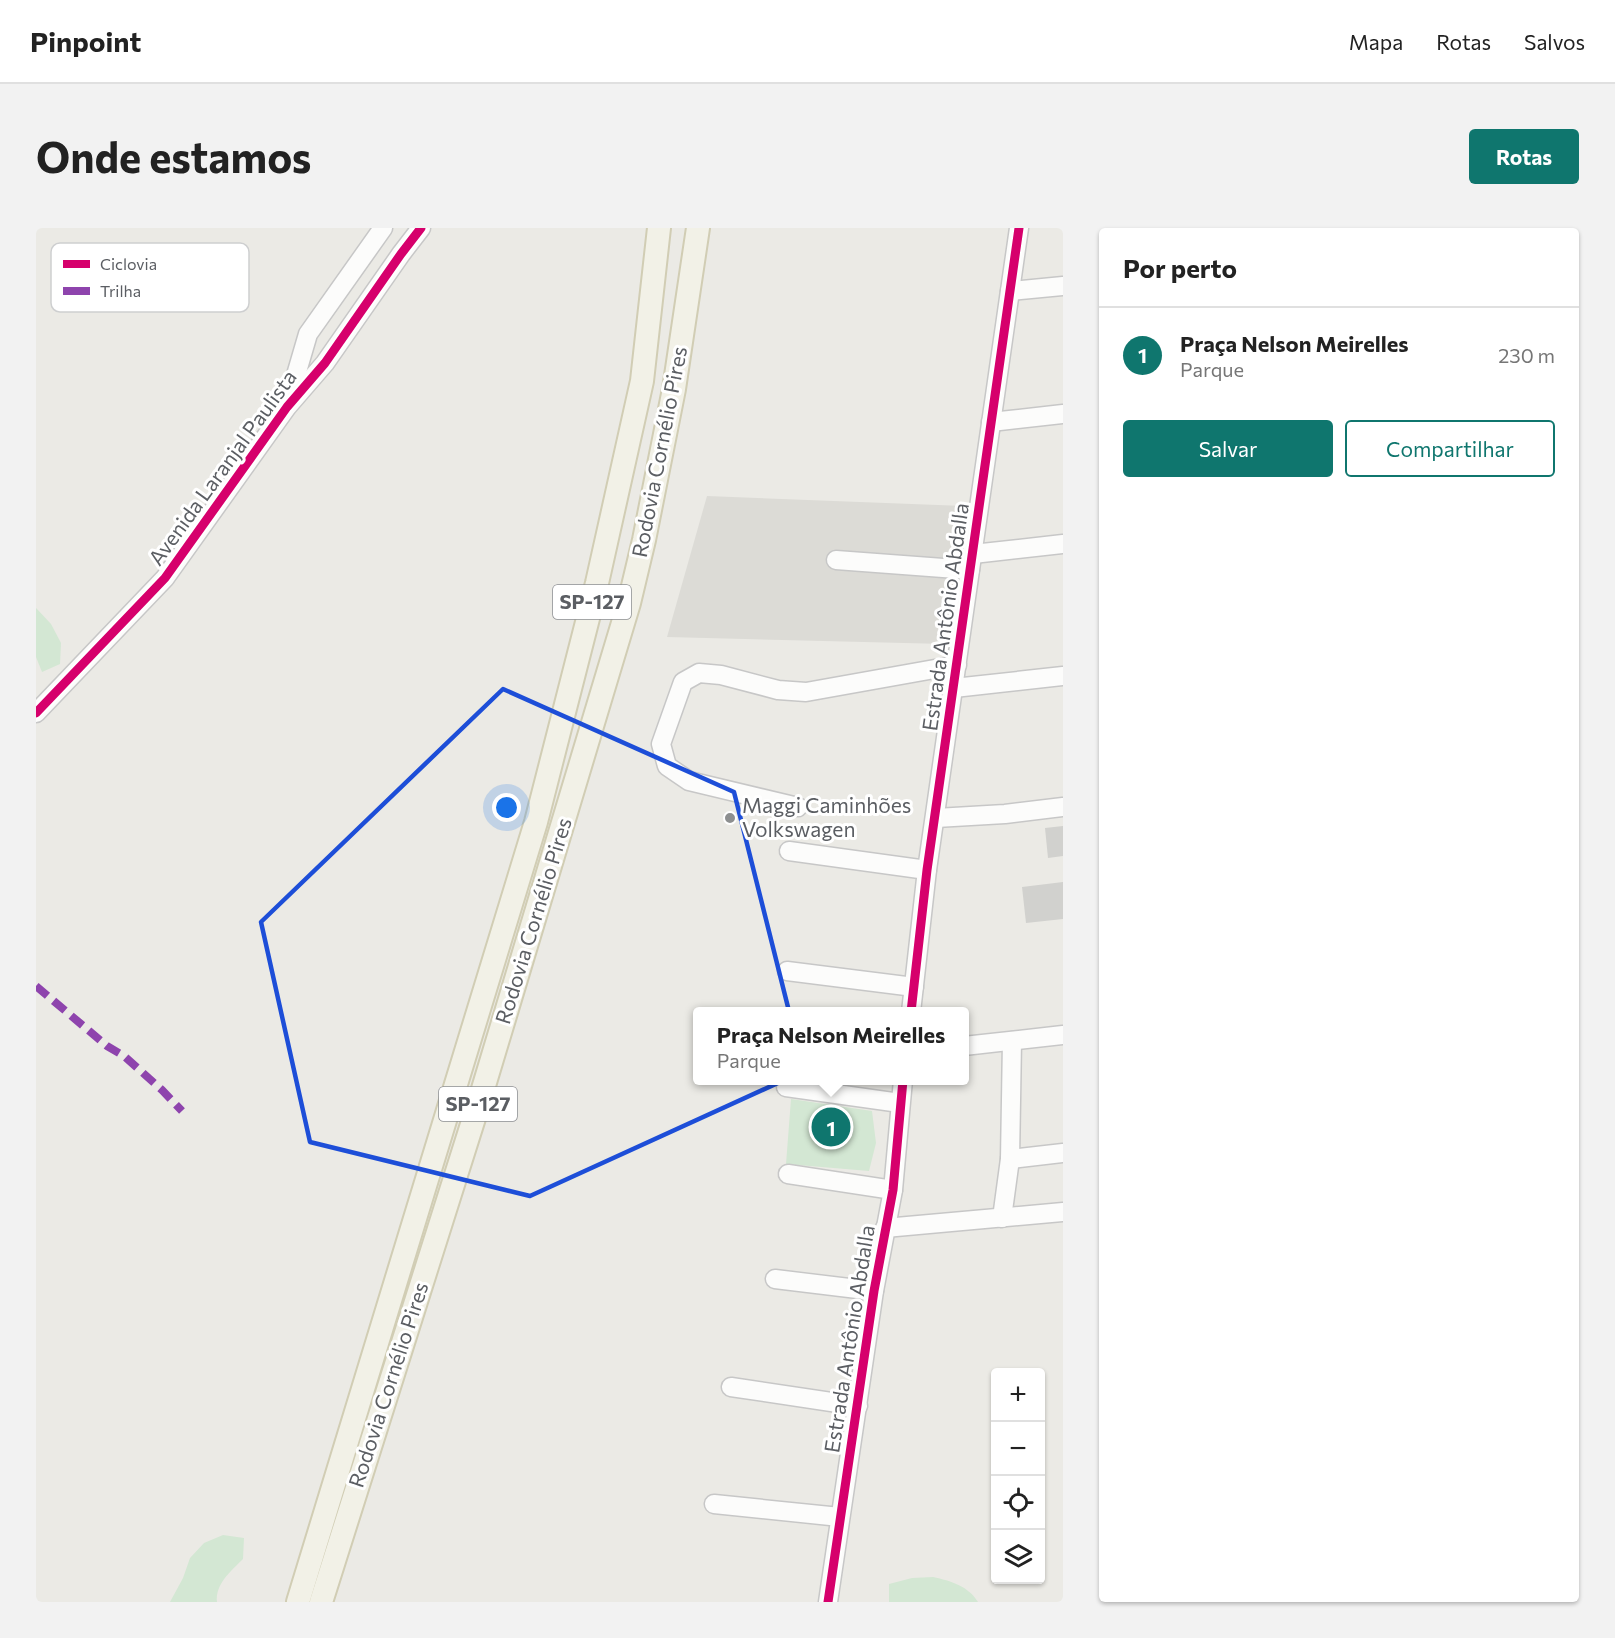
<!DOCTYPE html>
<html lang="pt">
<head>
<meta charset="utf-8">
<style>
  body { margin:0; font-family:Commissioner,sans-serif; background:#f2f2f2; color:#222 }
  .controls { position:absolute; right:18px; bottom:18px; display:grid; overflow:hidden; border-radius:6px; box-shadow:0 2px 4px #0004 }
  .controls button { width:54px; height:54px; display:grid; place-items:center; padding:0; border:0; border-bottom:2px solid #e0e0e0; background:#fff; color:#222; font:30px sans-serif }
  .you { position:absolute; left:471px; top:580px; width:21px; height:21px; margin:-15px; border:4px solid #fff; border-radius:50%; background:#1a73e8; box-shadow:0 0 0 9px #1a73e833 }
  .badge { display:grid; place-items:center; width:39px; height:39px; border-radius:50%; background:#0f766e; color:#fff; font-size:20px; font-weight:700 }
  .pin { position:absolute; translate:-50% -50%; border:3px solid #fff; box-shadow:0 2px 6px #0006 }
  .popup { position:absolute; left:657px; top:779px; width:276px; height:78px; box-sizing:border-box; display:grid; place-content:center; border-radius:6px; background:#fff; filter:drop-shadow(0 2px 4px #0005); font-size:20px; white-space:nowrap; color:#767676 }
  .popup b { font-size:22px; color:#222 }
  .popup::after { content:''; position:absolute; left:50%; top:100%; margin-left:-12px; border:12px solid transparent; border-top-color:#fff }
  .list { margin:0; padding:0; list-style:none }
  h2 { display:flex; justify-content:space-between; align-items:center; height:78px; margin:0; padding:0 24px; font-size:26px }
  h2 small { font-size:20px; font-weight:400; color:#767676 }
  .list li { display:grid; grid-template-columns:39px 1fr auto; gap:18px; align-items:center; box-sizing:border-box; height:96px; padding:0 24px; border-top:2px solid #e0e0e0 }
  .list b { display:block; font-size:22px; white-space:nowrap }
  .list p { margin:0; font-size:20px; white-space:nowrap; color:#767676 }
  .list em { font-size:20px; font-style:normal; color:#767676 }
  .actions { display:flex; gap:12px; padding:18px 24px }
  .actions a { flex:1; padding:14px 0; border:2px solid #0f766e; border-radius:6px; text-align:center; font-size:21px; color:#0f766e }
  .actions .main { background:#0f766e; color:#fff }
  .icon { flex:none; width:33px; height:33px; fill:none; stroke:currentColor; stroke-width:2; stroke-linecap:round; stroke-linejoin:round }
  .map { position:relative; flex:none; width:1027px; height:1374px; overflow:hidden; border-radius:6px }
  header { display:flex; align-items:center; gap:36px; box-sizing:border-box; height:84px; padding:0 30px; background:#fff; border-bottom:2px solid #e0e0e0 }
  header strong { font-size:28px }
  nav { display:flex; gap:33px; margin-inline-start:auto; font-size:21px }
  .intro { display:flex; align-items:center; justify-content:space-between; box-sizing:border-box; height:144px; padding:0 36px }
  h1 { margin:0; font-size:42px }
  .button { padding:15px 27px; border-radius:6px; background:#0f766e; color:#fff; font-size:21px; font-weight:700 }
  main { display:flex; gap:36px; padding:0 36px }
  aside { flex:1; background:#fff; border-radius:6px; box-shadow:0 2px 4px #0004 }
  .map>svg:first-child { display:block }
</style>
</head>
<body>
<header>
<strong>Pinpoint</strong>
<nav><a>Mapa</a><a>Rotas</a><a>Salvos</a></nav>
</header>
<div class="intro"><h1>Onde estamos</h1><a class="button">Rotas</a></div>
<main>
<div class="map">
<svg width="1027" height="1374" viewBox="0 0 1027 1374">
  <rect width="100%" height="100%" fill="#ebeae5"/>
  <path fill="#dcdbd6" d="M671,268L928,278L909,416L631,409Z"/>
  <g fill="#d3e7d3">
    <path d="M0,380L15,396L25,415L24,436L6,444L0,429Z"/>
    <path d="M755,871L836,883L840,915L833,943L750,936Z"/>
    <path d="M187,1307L208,1310L207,1331C195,1343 179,1356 181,1374H134L147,1350L154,1330L168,1315Z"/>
    <path d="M897,1349C915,1353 932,1358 942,1374H853V1356L876,1350Z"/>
  </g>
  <g fill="#d1d1ce">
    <path d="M1027,598V628L1012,630L1009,600Z"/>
    <path d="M1027,654V691L990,695L986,659Z"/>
  </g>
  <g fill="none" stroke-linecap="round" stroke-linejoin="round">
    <g stroke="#c7c7c7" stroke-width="21">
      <g id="minor">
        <path d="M974,63L1027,58"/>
        <path d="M253,171L272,106L347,0"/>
        <path d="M955,194L1027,186"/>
        <path d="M937,326L1027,316"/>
        <path d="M800,332L934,342"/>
        <path d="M918,460L1027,448"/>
        <path d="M0,485L129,350L251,179L289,135L365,26L385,0"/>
        <path d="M762,579L653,553L631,538L625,516L647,454L663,445L685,447L742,462L770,464L921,437"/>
        <path d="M900,590L969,586L1027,579"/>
        <path d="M753,623L891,642"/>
        <path d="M751,743L878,759"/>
        <path d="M875,784L891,642L983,0"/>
        <path d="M928,818L1027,807"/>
        <path d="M750,859L864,875"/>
        <path d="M974,931L1027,925"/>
        <path d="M752,946L857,962"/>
        <path d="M966,990L974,931L976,813"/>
        <path d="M849,1000L1027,984"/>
        <path d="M739,1051L838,1063"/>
        <path d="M695,1159L822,1178"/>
        <path d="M678,1276L804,1289"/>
        <path d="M792,1374L838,1063L857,962L867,852"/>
      </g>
    </g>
    <g stroke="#d1cdb4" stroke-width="26">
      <g id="major">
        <path d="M262,1374L500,594L561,355L606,153L623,0"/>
        <path d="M285,1374L444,871L593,375L608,312L638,161L662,0"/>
      </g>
    </g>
    <use href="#minor" stroke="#fcfcfb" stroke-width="18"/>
    <use href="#major" stroke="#f2f1e7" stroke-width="22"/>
    <path stroke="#8e44ad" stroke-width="8" stroke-dasharray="15 8" stroke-linecap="butt" d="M0,758L71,818L88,828L126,862L146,883"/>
    <g stroke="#fff" stroke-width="13">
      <g id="cycleway">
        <path d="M0,485L129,350L251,179L289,135L365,26L385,0"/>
        <path d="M875,784L891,642L983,0"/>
        <path d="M792,1374L838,1063L857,962L867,852"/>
      </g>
    </g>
    <use href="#cycleway" stroke="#d6006c" stroke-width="9"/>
  </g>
  <path fill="none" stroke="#1d4ed8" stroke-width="4.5" stroke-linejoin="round" d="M467,461L698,564L768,843L494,968L274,914L225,694Z"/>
  <circle fill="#8d8f90" stroke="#fff" stroke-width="2" cx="694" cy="590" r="6"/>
  <g text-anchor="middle" stroke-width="6" stroke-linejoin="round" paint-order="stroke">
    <g fill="#fff" stroke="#8c8e92" stroke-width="1.5">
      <rect x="517" y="357" width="78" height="34" rx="4.5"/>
      <rect x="403" y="859" width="78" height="34" rx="4.5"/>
    </g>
    <g font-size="20" font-weight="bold" fill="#5b5e63">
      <text x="556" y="381">SP-127</text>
      <text x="442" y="883">SP-127</text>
    </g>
    <g font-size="21" fill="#5b5e63" stroke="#fff">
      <text transform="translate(624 224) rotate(-79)" y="7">Rodovia Cornélio Pires</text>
      <text transform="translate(187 240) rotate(-54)" y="7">Avenida Laranjal Paulista</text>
      <text transform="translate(910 389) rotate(-82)" y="7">Estrada Antônio Abdalla</text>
      <text transform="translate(498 693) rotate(-73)" y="7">Rodovia Cornélio Pires</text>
      <text transform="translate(814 1111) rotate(-81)" y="7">Estrada Antônio Abdalla</text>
      <text transform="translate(353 1157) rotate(-72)" y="7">Rodovia Cornélio Pires</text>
    </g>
    <g font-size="21" fill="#5b5e63" stroke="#fff" text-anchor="start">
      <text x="706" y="585">Maggi Caminhões<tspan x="706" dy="24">Volkswagen</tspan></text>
    </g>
  </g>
  <rect x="15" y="15" width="198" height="69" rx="9" fill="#fff" stroke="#cecfd0" stroke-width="1.5"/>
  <rect x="27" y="32" width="27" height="8" fill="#d6006c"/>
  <rect x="27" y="59" width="27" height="8" fill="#8e44ad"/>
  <g font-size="16" fill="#5b5e63">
    <text x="64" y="42">Ciclovia</text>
    <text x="64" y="69">Trilha</text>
  </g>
</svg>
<div class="controls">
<button>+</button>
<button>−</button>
<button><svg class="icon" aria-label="locate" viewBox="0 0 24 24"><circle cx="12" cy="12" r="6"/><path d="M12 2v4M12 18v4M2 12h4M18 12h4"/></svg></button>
<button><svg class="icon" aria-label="layers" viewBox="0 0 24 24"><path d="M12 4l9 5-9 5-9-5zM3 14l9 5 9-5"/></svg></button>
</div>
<div class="you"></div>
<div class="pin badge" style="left:795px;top:899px">1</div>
<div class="popup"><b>Praça Nelson Meirelles</b>Parque</div>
</div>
<aside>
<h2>Por perto<small></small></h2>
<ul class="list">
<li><span class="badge">1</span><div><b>Praça Nelson Meirelles</b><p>Parque</p></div><em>230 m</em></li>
</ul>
<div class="actions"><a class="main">Salvar</a><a>Compartilhar</a></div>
</aside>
</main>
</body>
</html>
